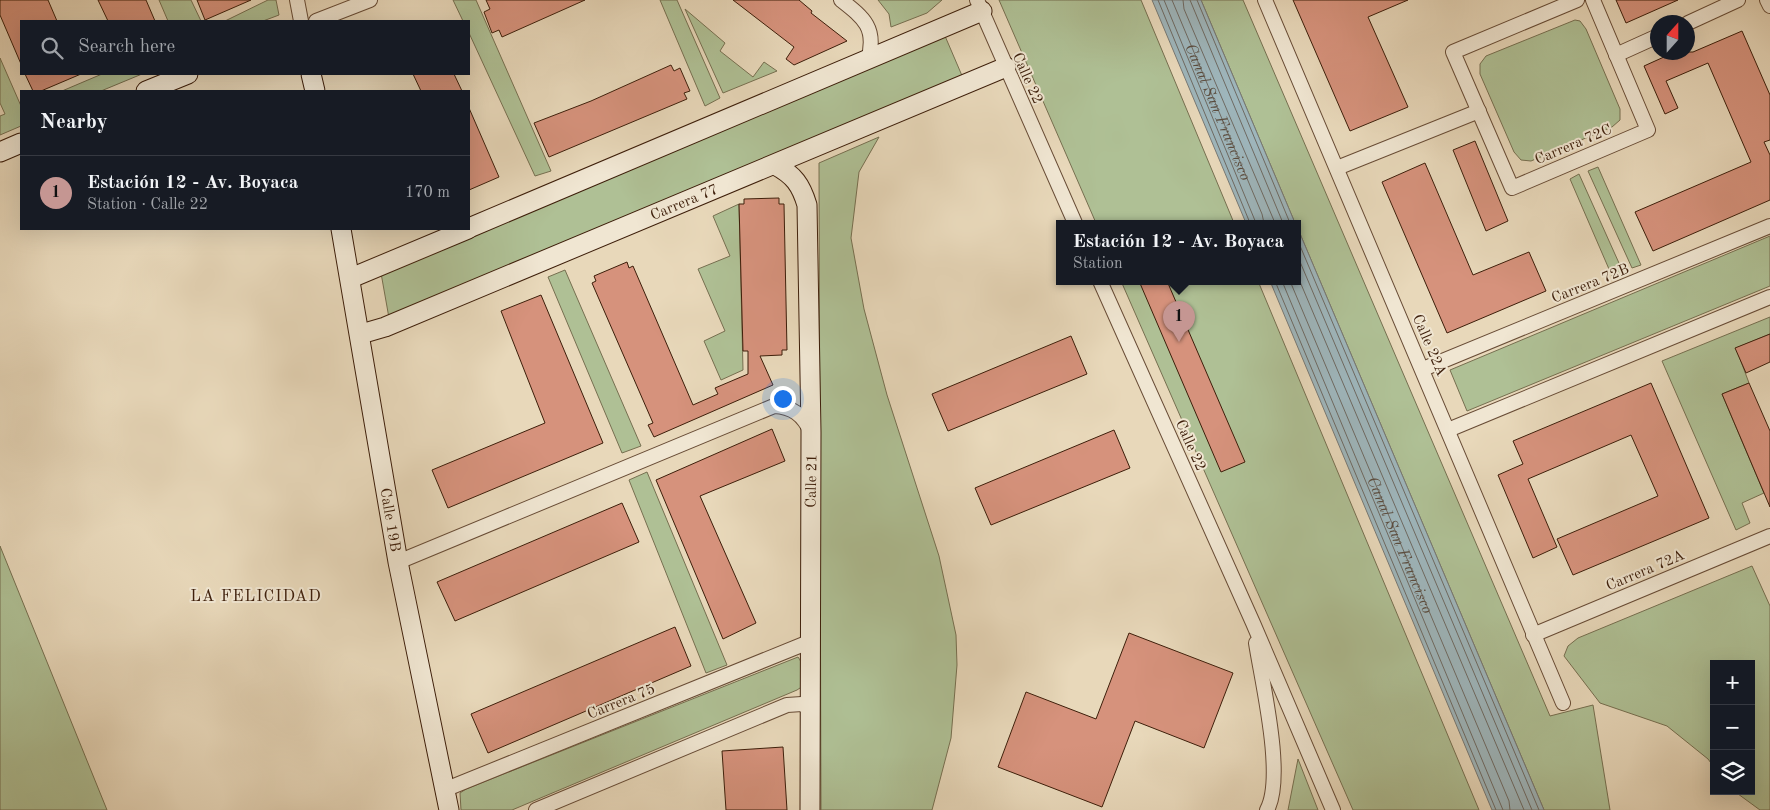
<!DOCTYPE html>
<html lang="en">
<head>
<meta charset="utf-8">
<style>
  body { margin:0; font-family:"Old Standard TT",serif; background:#242831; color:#f1f3f6 }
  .controls { position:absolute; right:15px; bottom:15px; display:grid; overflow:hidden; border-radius:0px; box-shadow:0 5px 20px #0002 }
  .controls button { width:45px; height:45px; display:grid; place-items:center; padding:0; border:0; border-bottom:1px solid #363941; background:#171b24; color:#f1f3f6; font:25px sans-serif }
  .compass { position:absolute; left:1650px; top:15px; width:45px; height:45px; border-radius:50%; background:#171b24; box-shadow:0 5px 20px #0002; rotate:21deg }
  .you { position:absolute; left:782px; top:398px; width:18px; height:18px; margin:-12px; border:4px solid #fff; border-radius:50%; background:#1a73e8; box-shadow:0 0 0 8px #1a73e833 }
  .badge { display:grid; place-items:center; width:32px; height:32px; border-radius:50%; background:#c59692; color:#111; font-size:16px; font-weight:700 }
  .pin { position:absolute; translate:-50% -41px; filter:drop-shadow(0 1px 2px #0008) }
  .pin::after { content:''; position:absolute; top:26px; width:18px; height:15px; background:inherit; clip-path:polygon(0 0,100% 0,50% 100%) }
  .popup { position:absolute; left:1056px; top:220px; width:245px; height:65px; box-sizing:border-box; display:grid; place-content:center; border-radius:0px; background:#171b24; filter:drop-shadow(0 1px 4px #0005); font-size:16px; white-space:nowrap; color:#9ea1a6 }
  .popup b { font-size:19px; color:#f1f3f6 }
  .popup::after { content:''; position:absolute; left:50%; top:100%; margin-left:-10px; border:10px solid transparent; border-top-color:#171b24 }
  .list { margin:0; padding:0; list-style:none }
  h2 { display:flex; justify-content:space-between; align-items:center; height:65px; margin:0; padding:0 20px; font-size:21px }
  h2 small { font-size:16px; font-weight:400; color:#9ea1a6 }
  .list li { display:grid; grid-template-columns:32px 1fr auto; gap:15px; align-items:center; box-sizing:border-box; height:75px; padding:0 20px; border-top:1px solid #363941 }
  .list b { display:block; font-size:19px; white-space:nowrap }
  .list p { margin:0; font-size:16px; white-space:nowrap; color:#9ea1a6 }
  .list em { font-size:16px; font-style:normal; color:#9ea1a6 }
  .icon { flex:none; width:28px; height:28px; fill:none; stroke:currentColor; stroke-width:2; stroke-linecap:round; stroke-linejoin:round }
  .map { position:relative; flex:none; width:1770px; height:810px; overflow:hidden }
  .search { position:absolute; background:#171b24; box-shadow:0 5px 20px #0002; left:20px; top:20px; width:450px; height:55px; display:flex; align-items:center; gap:12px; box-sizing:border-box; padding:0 18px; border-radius:0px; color:#9ea1a6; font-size:19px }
  .panel { position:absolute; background:#171b24; box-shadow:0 5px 20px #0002; left:20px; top:90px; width:450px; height:140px; border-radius:0px }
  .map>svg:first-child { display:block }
</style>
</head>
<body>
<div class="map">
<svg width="1770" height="810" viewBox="0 0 1770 810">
  <rect width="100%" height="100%" fill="#e8d8ba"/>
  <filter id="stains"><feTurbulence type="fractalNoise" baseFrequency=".004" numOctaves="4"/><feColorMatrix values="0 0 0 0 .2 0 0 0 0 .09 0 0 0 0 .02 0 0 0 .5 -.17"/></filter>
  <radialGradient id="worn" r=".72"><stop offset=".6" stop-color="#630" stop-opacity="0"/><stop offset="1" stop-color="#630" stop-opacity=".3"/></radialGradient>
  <g fill="#afc095" stroke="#766f50">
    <path d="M159,0H191L201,21H168Z"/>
    <path d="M268,0H276L279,15L263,21H225Z"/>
    <path d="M453,0H476L551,171L535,176L469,33V21H463Z"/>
    <path d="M660,0H677L720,98L705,106Z"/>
    <path d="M878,0H942L927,13L891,27L889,14Z"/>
    <path d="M999,0H1141L1234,223H1096Z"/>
    <path d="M1201,0H1243L1550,716L1593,705L1610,810H1544L1298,229V223H1295Z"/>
    <path d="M685,9L725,43L720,51L753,77L764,62L777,71L723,93Z"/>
    <path d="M1575,20L1580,21L1586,29L1620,109V120L1612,127L1531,161L1521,160L1514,152L1480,74V64L1486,56Z"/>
    <path d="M945,36L963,78L389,318L381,273Z"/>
    <path d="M0,58L21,106V126L0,135V116L5,114L0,103Z"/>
    <path d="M102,74H142L101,91H62Z"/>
    <path d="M879,137L859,172L851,238L864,309L887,395L939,556L956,635L957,665L951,738L932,810H821L819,163Z"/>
    <path d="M1598,167L1641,265L1632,268L1588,171Z"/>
    <path d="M1579,174L1623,272L1612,276L1570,179Z"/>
    <path d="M739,204L743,370L721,380L704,341L725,331L698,269L730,256L713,216Z"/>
    <path d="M1770,236V286L1467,411L1450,370Z"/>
    <path d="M565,270L641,446L622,453L548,277Z"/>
    <path d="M1121,281H1258L1479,810H1353Z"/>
    <path d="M1770,317V334L1736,348L1749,383L1722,394L1764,493L1742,503L1750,523L1736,530L1662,361Z"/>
    <path d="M647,472L727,665L706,673L629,480Z"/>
    <path d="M0,546L107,810H0Z"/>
    <path d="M1752,566L1770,606V810H1760L1734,791H1751V664H1714V767L1708,759L1667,726L1600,703L1564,656L1568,646L1578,638Z"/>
    <path d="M798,657C804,664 804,678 803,686L797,690L512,810H461L460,793L466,789Z"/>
    <path d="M1298,759L1318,810H1288Z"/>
  </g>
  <g fill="#9eb6bc" stroke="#777975">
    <path d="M1152,0H1201L1295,223H1246Z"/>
    <path d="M1298,229L1544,810H1492L1270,281H1298Z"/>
  </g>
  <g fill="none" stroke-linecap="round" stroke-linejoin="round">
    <g stroke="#6e6a63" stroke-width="1">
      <path d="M1158,0L1250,223"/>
      <path d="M1164,0L1256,223"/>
      <path id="s1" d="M1172,0L1262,214L1264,223"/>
      <path d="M1183,0L1184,9L1275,223"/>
      <path d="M1190,0L1283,223"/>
      <path d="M1197,0L1290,223"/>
      <path d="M1298,241L1539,810"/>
      <path d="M1298,257L1532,810"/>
      <path d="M1298,277L1524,810"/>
      <path d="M1275,281L1496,810"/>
      <path d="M1282,281L1503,810"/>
      <path id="s2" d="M1290,281L1509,801L1510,810"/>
    </g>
  </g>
  <g fill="#d6927c" stroke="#3d1e0a">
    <path d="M0,0H48L57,21H21V64L0,15Z"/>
    <path d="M98,0H146L155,21H108Z"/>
    <path d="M197,0H251L205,20Z"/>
    <path d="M486,0H585L502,37L499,30L492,33L484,12L490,9Z"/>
    <path d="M733,0H799L812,11L811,13L847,41L794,65L786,59L794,47Z"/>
    <path d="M1293,0H1408L1368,17L1408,107L1350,131Z"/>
    <path d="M1616,0H1678L1626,23Z"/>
    <path d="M1742,31L1770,95V140L1764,142L1770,155V200L1653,251L1635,212L1751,162L1708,63L1666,81L1678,108L1665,114L1644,66L1675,52H1693Z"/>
    <path d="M671,65L674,71L680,68L690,91L684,93L687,99L549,157L534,123L591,101Z"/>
    <path d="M25,74H81L41,91H33Z"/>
    <path d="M413,74H454L462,91H421Z"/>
    <path d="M469,108L499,177L469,190Z"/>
    <path d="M1475,141L1508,221L1486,231L1453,150Z"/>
    <path d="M1425,163L1473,275L1529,252L1546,291L1447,333L1382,182Z"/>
    <path d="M779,198V204H784L787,350H782V355L760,356L773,385L654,437L648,425L653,423L592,283L596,281L594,276L627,262L629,268L633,266L693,405L718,394L715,388L748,374V351H743L739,204H744V199Z"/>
    <path d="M1139,281H1167L1245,462L1221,472Z"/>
    <path d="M541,295L603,443L448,508L432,470L545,423L501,311Z"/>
    <path d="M1770,334V362L1746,373L1735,348Z"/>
    <path d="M1071,336L1087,374L948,431L932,394Z"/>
    <path d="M1651,383L1709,518L1573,575L1557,539L1658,496L1631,435L1528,479L1557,547L1533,558L1498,475L1523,464L1513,441Z"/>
    <path d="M1749,383L1770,431V507L1722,394Z"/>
    <path d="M772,429L785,461L700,496L756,623L723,639L656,480Z"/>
    <path d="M1114,430L1130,468L991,525L975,488Z"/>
    <path d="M622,503L639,542L455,621L437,582Z"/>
    <path d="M675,627L691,666L488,753L471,714Z"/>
    <path d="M1129,633L1233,673L1204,748L1135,721L1102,807L998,767L1026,692L1096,719Z"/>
    <path d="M783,747L787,810H726L722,751Z"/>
  </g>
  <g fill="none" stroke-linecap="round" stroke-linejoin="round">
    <g stroke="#684c36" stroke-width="16">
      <g id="street">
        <path d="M297,0L301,21"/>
        <path d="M841,0C864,18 877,28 868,60"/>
        <path d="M977,0L1075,223"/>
        <path d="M1265,0L1563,703"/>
        <path d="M1577,0L1453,52L1512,188L1648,130L1593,0"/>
        <path d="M1767,0L1770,6"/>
        <path d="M316,21L370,0"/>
        <path d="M1688,23L1738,0"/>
        <path d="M1616,55L1658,36"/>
        <path d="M1337,168L1479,111"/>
        <path d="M1100,281L1253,623L1333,810"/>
        <path d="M1423,369L1770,226"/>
        <path d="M1448,430L1770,297"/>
        <path d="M398,562L774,406C793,407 803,415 811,432"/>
        <path d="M1533,635L1770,536"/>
        <path d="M1256,643C1262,682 1285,777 1267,810"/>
        <path d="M444,790L809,642"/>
        <path d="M536,810L787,705L802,704L812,711"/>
      </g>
    </g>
    <g stroke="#3d1e0a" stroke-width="21">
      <g id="secondary">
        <path d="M311,74L315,91"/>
        <path d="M146,91L188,74"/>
        <path d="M0,152L21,143"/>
        <path d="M775,165C794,175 801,185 807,205L811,432L810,810"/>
        <path d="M469,228L982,11"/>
        <path id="s3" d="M341,229L398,562L449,810"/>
        <path d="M351,278L468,229"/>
        <path id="s4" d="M361,334L385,327L1006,67"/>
      </g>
    </g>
    <use href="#street" stroke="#f0e6d2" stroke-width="14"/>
    <use href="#secondary" stroke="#f0e6d2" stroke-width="19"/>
  </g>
  <g text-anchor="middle" stroke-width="4" stroke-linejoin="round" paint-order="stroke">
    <g font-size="15" fill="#3d1e0a" stroke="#f0e6d2">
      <text transform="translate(1028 78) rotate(66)" y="5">Calle 22</text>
      <text transform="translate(1573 144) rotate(-23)" y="5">Carrera 72C</text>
      <text dy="5" stroke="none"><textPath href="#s4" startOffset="349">Carrera 77</textPath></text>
      <text transform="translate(1590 283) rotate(-22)" y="5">Carrera 72B</text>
      <text transform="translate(1430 345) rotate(67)" y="5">Calle 22A</text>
      <text transform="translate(1191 445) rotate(66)" y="5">Calle 22</text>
      <text transform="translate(811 481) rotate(-89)" y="5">Calle 21</text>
      <text dy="5" stroke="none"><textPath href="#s3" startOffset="295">Calle 19B</textPath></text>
      <text transform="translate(1645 570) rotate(-23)" y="5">Carrera 72A</text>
      <text transform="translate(621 701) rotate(-22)" y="5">Carrera 75</text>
    </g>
    <g font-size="16" font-style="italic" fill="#5a4c3f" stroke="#f0e6d2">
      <text dy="6" stroke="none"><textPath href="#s1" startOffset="121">Canal San Francisco</textPath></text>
      <text dy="6" stroke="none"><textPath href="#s2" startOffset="286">Canal San Francisco</textPath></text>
    </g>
    <g font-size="16" letter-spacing="1" fill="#3d1e0a" stroke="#f0e6d2">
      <text x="256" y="601">LA FELICIDAD</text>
    </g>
  </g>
  <rect width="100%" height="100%" filter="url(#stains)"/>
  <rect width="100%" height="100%" fill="url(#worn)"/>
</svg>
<div class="controls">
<button>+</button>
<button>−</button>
<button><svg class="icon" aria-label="layers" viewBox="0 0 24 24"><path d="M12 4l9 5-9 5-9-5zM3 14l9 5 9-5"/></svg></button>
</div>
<svg class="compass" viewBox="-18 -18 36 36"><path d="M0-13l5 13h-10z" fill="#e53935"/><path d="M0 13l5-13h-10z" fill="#9ea1a6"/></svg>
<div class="you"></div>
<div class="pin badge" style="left:1179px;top:342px">1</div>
<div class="popup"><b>Estación 12 - Av. Boyaca</b>Station</div>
<div class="search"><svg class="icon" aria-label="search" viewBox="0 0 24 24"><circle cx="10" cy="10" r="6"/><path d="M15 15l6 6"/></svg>Search here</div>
<section class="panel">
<h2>Nearby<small></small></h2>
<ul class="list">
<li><span class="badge">1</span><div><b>Estación 12 - Av. Boyaca</b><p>Station · Calle 22</p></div><em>170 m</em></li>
</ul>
</section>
</div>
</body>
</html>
